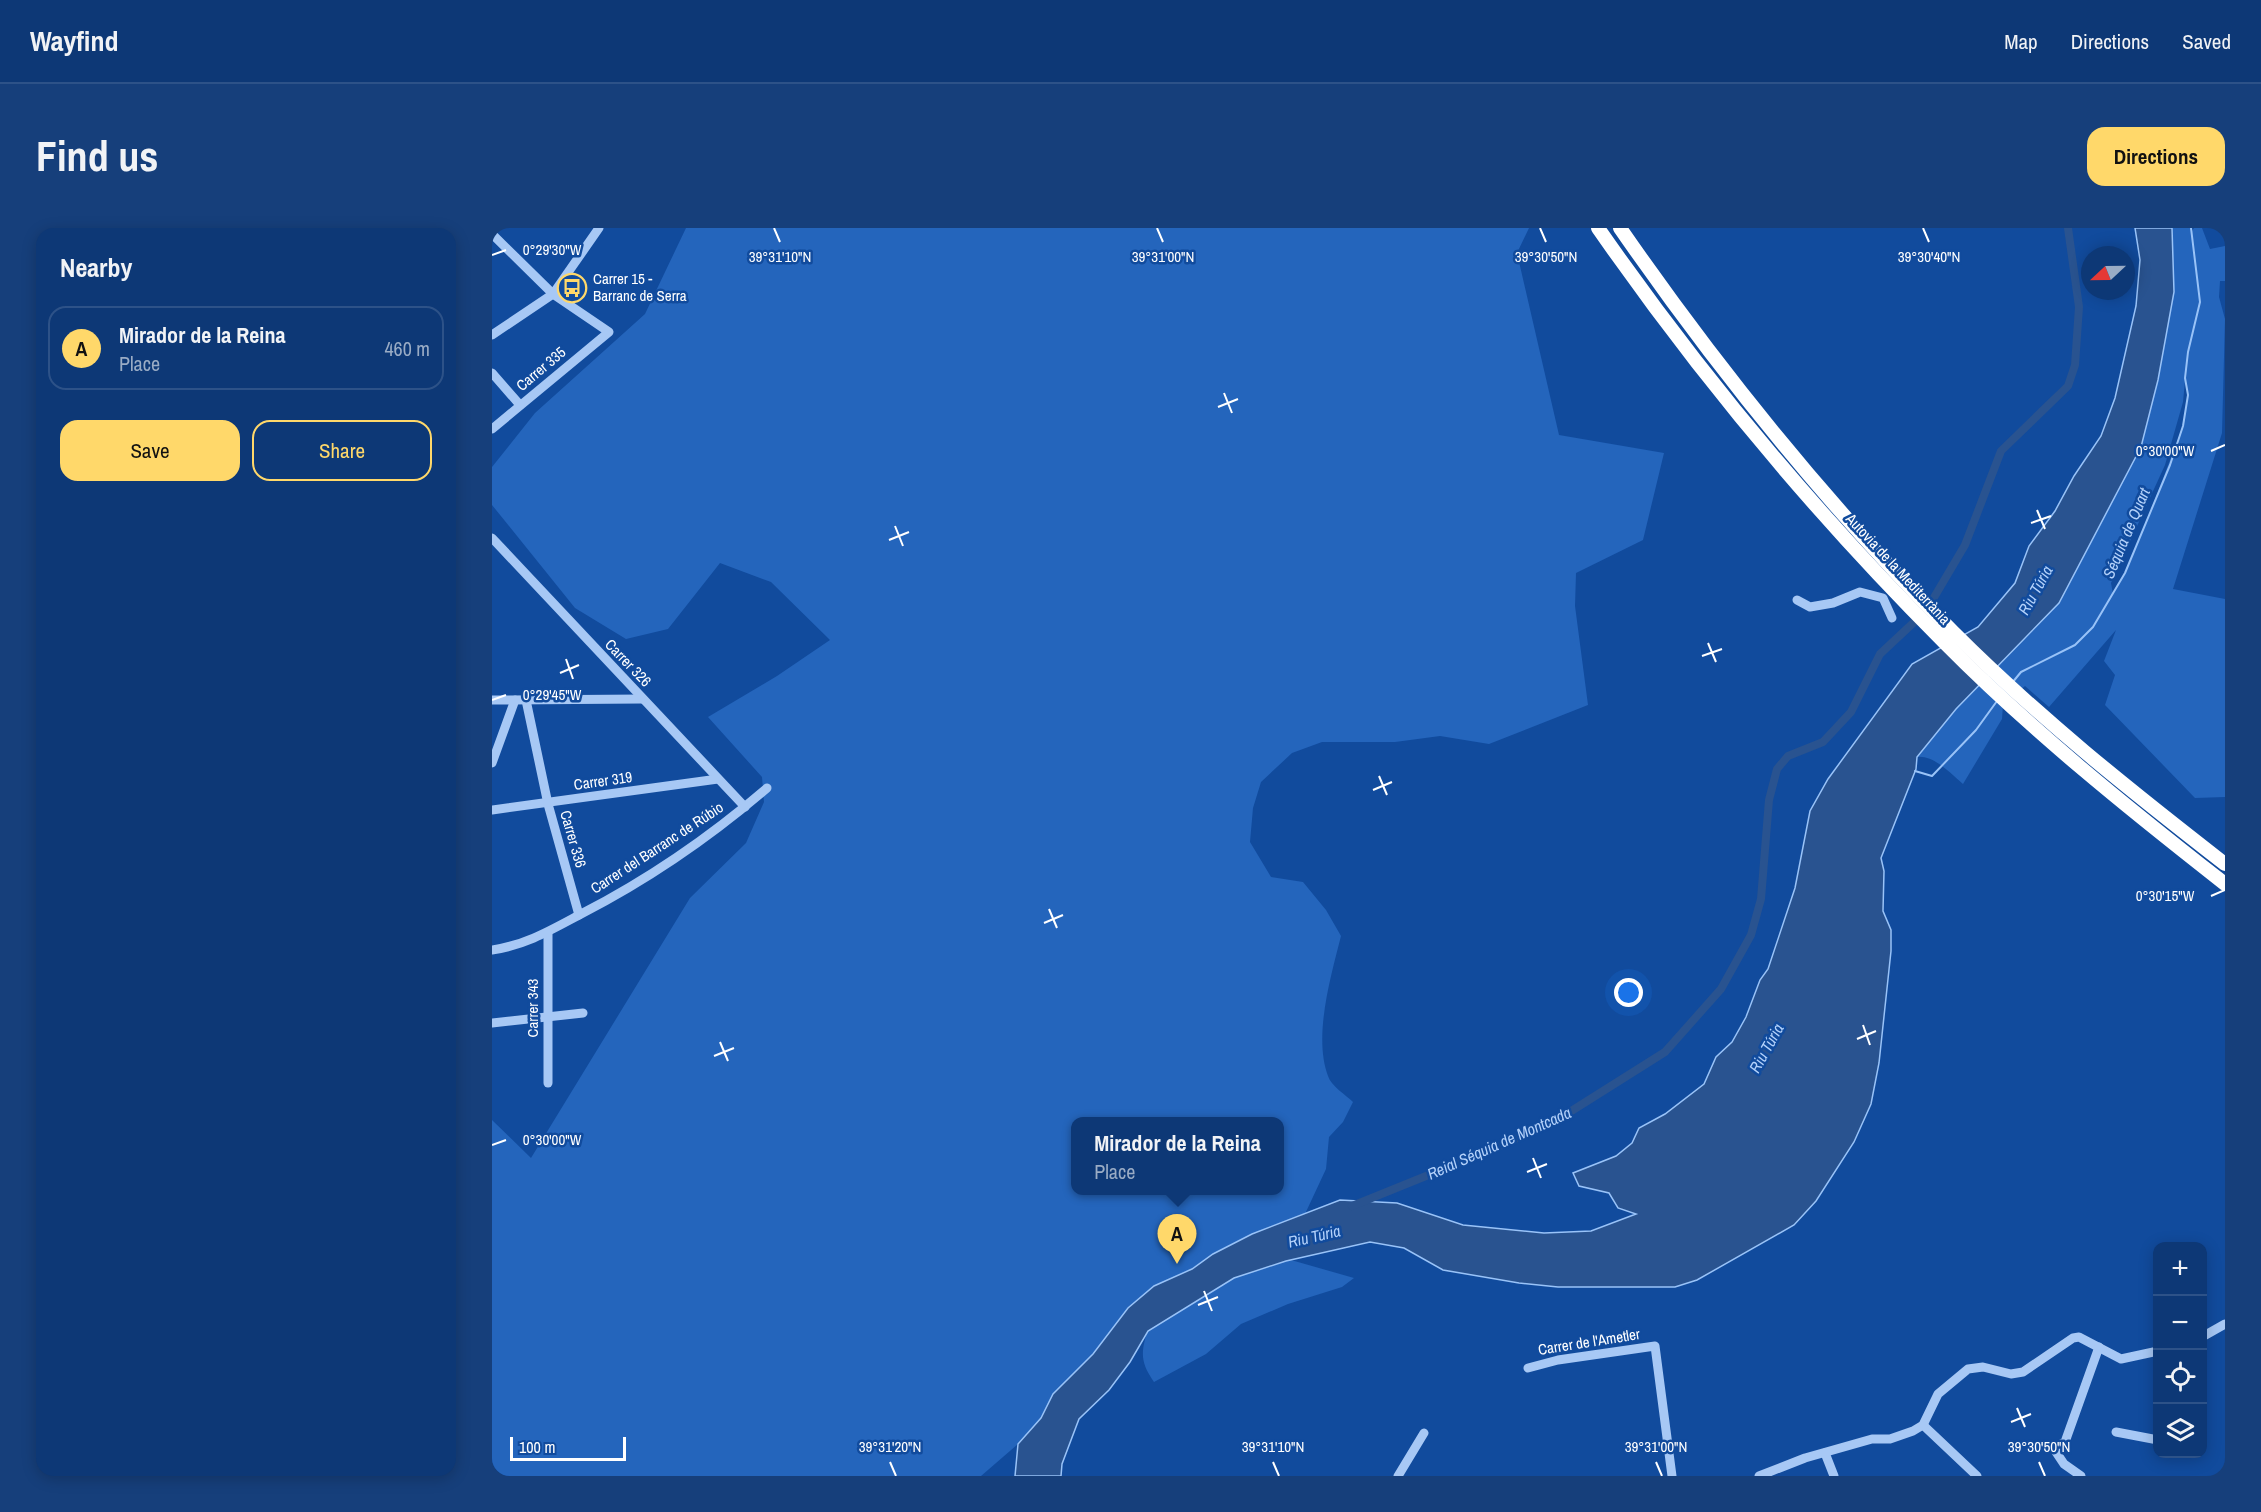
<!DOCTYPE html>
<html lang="en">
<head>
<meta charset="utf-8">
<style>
  body { margin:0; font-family:"Archivo Narrow",sans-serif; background:#163f7b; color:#f1f3f6 }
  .controls { position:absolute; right:18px; bottom:18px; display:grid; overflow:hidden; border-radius:12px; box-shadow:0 3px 15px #0003 }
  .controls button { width:54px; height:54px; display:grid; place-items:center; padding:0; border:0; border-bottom:2px solid #2d5288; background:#0d3876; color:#f1f3f6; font:30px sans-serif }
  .compass { position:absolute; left:1589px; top:18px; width:54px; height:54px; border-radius:50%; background:#0d3876; box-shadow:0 3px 15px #0003; rotate:248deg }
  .scale { position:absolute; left:18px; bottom:15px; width:116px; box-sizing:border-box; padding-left:6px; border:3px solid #fff; border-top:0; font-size:16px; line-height:21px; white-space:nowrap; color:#fff; -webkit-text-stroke:4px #114b9d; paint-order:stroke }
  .you { position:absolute; left:1137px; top:765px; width:21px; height:21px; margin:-15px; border:4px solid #fff; border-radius:50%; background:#1a73e8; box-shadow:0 0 0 9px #1a73e833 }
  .badge { display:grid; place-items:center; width:39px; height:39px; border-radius:50%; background:#ffd86a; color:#111; font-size:20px; font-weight:700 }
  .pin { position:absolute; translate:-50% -50px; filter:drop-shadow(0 2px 3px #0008) }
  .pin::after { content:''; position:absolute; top:32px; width:21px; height:18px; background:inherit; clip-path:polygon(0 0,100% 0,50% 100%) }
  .popup { position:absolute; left:579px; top:889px; width:213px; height:78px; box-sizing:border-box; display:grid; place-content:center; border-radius:12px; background:#0d3876; filter:drop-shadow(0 2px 4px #0005); font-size:20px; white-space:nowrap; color:#9aacc5 }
  .popup b { font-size:22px; color:#f1f3f6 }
  .popup::after { content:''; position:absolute; left:50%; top:100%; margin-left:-12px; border:12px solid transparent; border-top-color:#0d3876 }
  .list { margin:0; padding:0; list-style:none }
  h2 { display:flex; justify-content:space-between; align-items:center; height:78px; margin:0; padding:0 24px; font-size:26px }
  h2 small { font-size:20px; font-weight:400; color:#9aacc5 }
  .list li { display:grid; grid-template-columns:39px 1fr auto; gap:18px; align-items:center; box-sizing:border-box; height:84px; margin:0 12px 12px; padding:0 12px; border:2px solid #2d5288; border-radius:18px }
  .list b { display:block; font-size:22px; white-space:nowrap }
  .list p { margin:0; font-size:20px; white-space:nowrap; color:#9aacc5 }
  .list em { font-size:20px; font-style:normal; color:#9aacc5 }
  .actions { display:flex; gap:12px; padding:18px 24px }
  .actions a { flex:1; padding:14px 0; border:2px solid #ffd86a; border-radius:18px; text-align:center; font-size:21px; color:#ffd86a }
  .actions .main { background:#ffd86a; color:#111 }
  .icon { flex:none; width:33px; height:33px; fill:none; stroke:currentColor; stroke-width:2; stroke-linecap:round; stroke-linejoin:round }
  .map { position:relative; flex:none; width:1733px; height:1248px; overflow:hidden; border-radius:18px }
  header { display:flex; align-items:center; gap:36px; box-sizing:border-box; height:84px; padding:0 30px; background:#0d3876; border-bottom:2px solid #2d5288 }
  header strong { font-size:28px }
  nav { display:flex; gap:33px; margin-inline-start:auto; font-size:21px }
  .intro { display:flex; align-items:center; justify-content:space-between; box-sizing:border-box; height:144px; padding:0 36px }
  h1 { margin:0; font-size:42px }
  .button { padding:15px 27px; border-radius:18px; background:#ffd86a; color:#111; font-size:21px; font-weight:700 }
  main { display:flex; gap:36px; padding:0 36px }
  aside { flex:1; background:#0d3876; border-radius:18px; box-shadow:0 3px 15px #0003 }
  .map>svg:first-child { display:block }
</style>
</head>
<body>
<header>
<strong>Wayfind</strong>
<nav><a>Map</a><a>Directions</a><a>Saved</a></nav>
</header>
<div class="intro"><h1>Find us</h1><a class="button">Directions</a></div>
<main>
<aside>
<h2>Nearby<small></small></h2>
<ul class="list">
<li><span class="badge">A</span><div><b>Mirador de la Reina</b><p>Place</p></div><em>460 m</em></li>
</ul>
<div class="actions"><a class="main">Save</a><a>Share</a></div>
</aside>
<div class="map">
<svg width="1733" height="1248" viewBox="0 0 1733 1248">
  <rect width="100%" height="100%" fill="#114b9d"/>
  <g fill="#2465bc" fill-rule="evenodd">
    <path d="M194,0H1037L1025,25L1067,207L1172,225L1151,312L1084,345L1083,378L1096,477L997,516L948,508L903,514H830L800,525L769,554L761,580L758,614L779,649L811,654L834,682L849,708C839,748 821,808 836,848C839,858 854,867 861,874L851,894L837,909L834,941L813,986L760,1006L721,1026L700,1041L662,1058L636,1080L601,1126L561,1166L549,1190L526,1216L489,1248H0V892L39,930L198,670L254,615L272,574L270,549L216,489L285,448L338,412L279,354L228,335L176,401L134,411L83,380L0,277V239L43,185L153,86ZM583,894H787V962H583Z"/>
    <path d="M1680,0H1699L1700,3L1702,0H1710L1718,21L1733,18V53H1728L1727,69L1733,91L1730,205L1681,361L1733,371V569L1703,570L1613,477L1623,447L1612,433L1624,402L1557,479L1533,458L1511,477L1510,491L1471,556C1458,545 1442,527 1425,529L1464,481L1567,375L1649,219L1682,64ZM1693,153L1696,167L1691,198L1652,300L1633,345L1621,366L1619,355L1673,237L1691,174Z"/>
    <path d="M792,1027L799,1032L862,1050L850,1059L796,1076L749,1096L714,1126L662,1154C646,1131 650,1122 657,1097L710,1060Z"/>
  </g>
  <path fill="#295390" stroke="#99c3f8" stroke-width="1.5" d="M1643,0H1680L1682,64L1666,152L1649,219L1567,375L1464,481L1425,529L1424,541L1389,630L1392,643L1391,683L1399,702V723L1387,835L1379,876L1362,914L1324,973L1302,997L1205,1052L1183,1059H1066L1027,1055L951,1042L912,1020L878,1014L794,1033L742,1050L656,1103L638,1134L617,1162L587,1191L570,1236L569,1248H523L526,1216L549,1190L561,1166L601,1126L636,1080L662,1058L700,1041L721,1026L760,1006L848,972L905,975L971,997L1052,1005L1099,1003L1144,986L1126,980L1117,965L1087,958L1081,945L1124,928L1140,915L1147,900L1173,886L1212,856L1224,829L1240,814L1254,789L1268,752L1276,741L1303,660L1318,583L1336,551L1420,436L1486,399L1523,355L1537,318L1563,283L1582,248L1609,208L1623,170L1644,78L1648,32Z"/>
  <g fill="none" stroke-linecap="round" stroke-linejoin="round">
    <g stroke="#99c3f8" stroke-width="2">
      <path d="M1520,455L1529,444L1583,417L1601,399L1633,345L1678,237L1691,198L1696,167L1693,150L1696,124L1708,74L1699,0"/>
      <path d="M1423,543L1440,548L1484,502L1505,473"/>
    </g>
    <path stroke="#295390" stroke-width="8" d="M860,978L1013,916L1073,887L1173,824L1229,761L1259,707L1269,671L1277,572L1285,541L1296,528L1331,514L1359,484L1388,426L1434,383L1473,317L1509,223L1576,158L1583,137L1587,79L1576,0"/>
    <g stroke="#a7c8f5" stroke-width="9">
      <path d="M0,6L61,66L117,104L0,201"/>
      <path d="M0,107L61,66L107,0"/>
      <path d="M0,145L28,177"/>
      <path d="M0,310L253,579"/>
      <path d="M1305,372L1318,379L1341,375L1368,364L1391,370L1400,390"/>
      <path d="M0,472L150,471"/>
      <path d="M34,472L56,576L87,687"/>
      <path d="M0,535L23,472"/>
      <path d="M0,582L226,551"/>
      <path d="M56,706V855"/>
      <path d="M0,722C34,717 59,702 89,686C155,652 218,609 275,560"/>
      <path d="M0,795L91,785"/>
      <path d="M1710,1109L1733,1096"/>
      <path d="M1036,1140L1066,1132L1163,1118L1180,1248"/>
      <path d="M1431,1197L1485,1248"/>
      <path d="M1624,1204L1666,1212"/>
      <path d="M1333,1225L1342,1248"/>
      <path d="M906,1248L932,1205"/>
      <path d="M1267,1248L1313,1230L1380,1211H1398L1421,1203L1431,1197L1446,1166L1476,1141L1491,1139L1519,1146L1531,1144L1581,1110L1587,1109L1629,1131L1666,1123"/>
      <path d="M1589,1248L1572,1236L1564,1224L1567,1217L1573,1214L1607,1119"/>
    </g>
    <g stroke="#fff" stroke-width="14">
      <path d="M1106,0C1209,148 1325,287 1452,414C1539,502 1636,580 1733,656"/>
      <path d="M1128,0C1227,143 1339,281 1461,404C1546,489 1639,563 1733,636"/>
    </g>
  </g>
  <path fill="none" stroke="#fff" stroke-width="2" d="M282,0L288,14M665,0L671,14M1048,0L1054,14M1431,0L1437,14M0,27L14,22M732,165L740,185M726,179L746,171M1719,223L1733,217M1545,282L1553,301M1539,295L1559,288M403,298L411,318M397,312L417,304M1216,415L1224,434M1210,428L1230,421M74,431L81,451M68,445L87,437M0,472L14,467M887,548L895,567M881,562L900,554M1719,668L1733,662M557,681L565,700M552,695L571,687M1371,797L1378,817M1365,811L1384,803M228,814L236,833M222,828L242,820M0,917L14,912M1041,930L1049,950M1035,944L1055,936M712,1063L720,1083M706,1077L726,1069M1525,1180L1533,1199M1519,1194L1539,1186M398,1234L404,1248M781,1234L787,1248M1164,1234L1170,1248M1547,1234L1553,1248"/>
  <defs>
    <g id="bus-ring" transform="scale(1.5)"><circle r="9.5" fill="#114b9d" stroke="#ffd86a" stroke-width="1.5"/><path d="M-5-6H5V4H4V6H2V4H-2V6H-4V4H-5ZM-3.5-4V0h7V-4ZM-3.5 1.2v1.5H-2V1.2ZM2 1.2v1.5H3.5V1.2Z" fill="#ffd86a"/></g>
  </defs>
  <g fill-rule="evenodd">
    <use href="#bus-ring" x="80" y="60"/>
  </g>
  <g text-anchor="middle" stroke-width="5" stroke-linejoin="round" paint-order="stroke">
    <g font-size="15" fill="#fff" stroke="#114b9d" text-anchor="start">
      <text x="101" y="56">Carrer 15 -<tspan x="101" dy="17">Barranc de Serra</tspan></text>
    </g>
    <g font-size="15" fill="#fff" stroke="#114b9d">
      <text transform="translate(49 141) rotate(-40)" y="5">Carrer 335</text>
      <text transform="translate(1406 341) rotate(47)" y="5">Autovia de la Mediterrània</text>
      <text transform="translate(136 435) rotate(46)" y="5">Carrer 326</text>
      <text transform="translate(111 553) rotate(-8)" y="5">Carrer 319</text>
      <text transform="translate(81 611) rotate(74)" y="5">Carrer 336</text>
      <text transform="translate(165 620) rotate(-33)" y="5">Carrer del Barranc de Rúbio</text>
      <text transform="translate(41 780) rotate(-90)" y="5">Carrer 343</text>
      <text transform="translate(1097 1114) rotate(-9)" y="5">Carrer de l'Ametler</text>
    </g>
    <g font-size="16" font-style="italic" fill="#b4d2fb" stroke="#114b9d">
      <text transform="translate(1634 305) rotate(-67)" y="6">Séquia de Quart</text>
      <text transform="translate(1543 362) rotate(-61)" y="6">Riu Túria</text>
      <text transform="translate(1274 820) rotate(-61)" y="6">Riu Túria</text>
      <text transform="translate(1007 915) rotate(-24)" y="6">Reial Séquia de Montcada</text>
      <text transform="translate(822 1008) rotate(-13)" y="6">Riu Túria</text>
    </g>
  </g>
  <g font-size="15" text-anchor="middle" fill="#fff" stroke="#114b9d" stroke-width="5" stroke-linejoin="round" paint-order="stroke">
    <text x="60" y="27">0°29'30"W</text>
    <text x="1437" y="34">39°30'40"N</text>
    <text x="288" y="34">39°31'10"N</text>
    <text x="671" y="34">39°31'00"N</text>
    <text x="1054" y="34">39°30'50"N</text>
    <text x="1673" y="228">0°30'00"W</text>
    <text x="60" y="472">0°29'45"W</text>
    <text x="1673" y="673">0°30'15"W</text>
    <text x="60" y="917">0°30'00"W</text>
    <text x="398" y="1224">39°31'20"N</text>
    <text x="781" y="1224">39°31'10"N</text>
    <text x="1164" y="1224">39°31'00"N</text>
    <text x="1547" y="1224">39°30'50"N</text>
  </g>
</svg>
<div class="controls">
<button>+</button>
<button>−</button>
<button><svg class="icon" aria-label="locate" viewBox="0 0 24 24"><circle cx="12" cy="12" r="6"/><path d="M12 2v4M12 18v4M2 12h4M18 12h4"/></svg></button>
<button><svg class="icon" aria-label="layers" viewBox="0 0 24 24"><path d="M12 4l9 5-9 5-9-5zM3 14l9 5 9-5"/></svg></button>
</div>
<svg class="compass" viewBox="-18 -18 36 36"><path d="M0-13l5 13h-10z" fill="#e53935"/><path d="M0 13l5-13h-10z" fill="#9aacc5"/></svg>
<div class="scale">100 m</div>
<div class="you"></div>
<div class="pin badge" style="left:685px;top:1036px">A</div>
<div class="popup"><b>Mirador de la Reina</b>Place</div>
</div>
</main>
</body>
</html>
